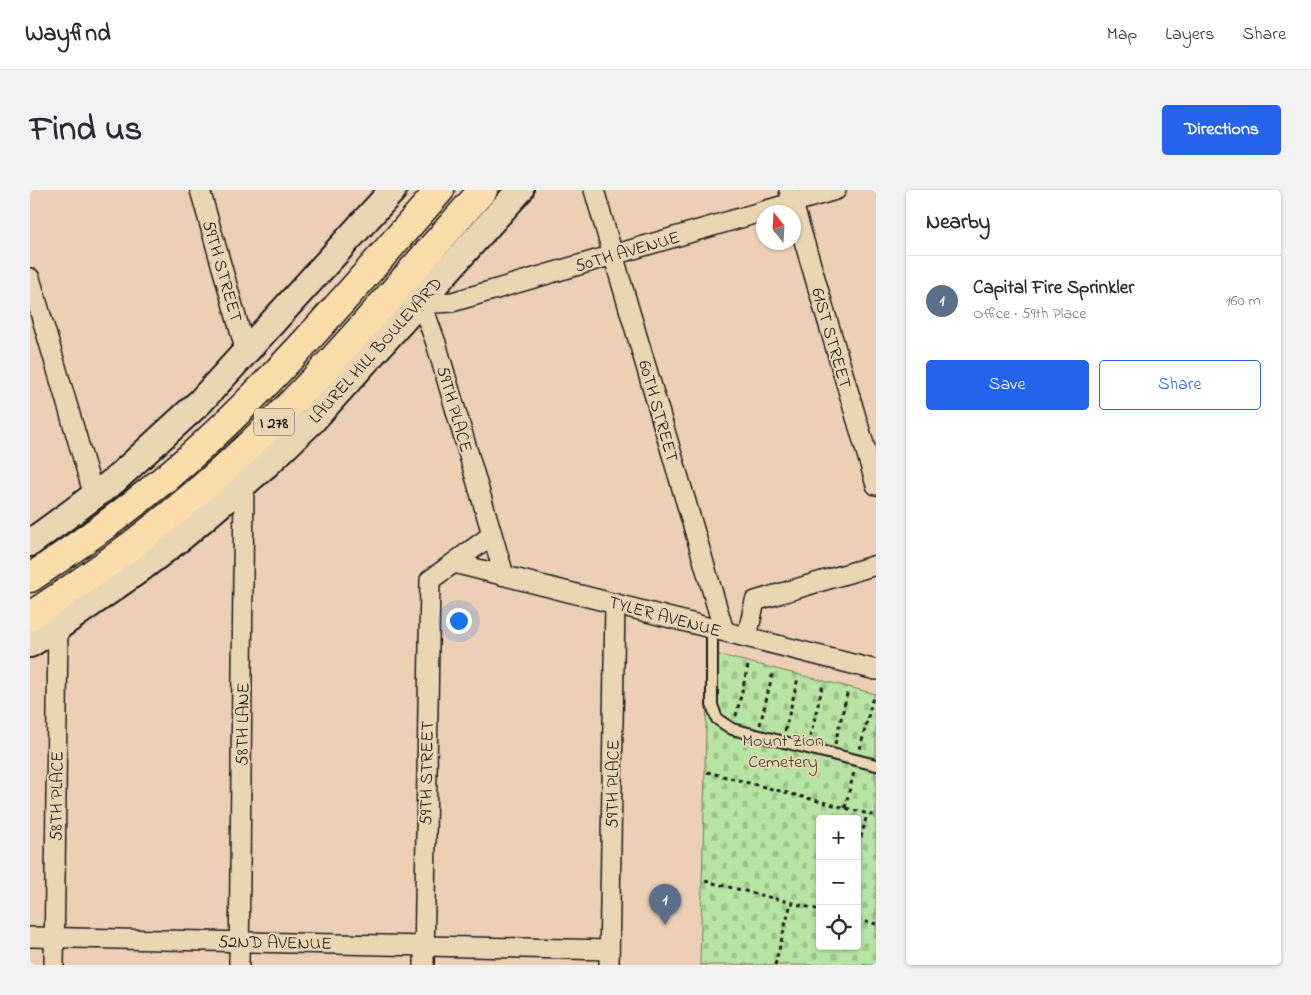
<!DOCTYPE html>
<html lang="en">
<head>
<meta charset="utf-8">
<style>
  body { margin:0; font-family:"Indie Flower",sans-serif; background:#f2f2f3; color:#2b2b33 }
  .controls { position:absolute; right:15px; bottom:15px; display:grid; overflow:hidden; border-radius:5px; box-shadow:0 1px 4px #0004 }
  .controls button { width:45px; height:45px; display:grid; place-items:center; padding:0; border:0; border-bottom:1px solid #e1e1e2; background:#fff; color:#2b2b33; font:25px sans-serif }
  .compass { position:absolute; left:726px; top:15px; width:45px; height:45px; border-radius:50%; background:#fff; box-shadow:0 1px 4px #0004; rotate:342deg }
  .you { position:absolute; left:428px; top:430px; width:18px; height:18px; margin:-12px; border:4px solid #fff; border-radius:50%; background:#1a73e8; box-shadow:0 0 0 8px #1a73e833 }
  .badge { display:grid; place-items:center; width:32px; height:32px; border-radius:50%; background:#2563eb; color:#fff; font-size:16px; font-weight:700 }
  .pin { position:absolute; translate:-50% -41px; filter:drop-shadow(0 1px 2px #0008) }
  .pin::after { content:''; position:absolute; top:26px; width:18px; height:15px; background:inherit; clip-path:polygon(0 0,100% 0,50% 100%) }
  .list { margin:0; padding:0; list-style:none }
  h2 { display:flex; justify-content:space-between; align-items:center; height:65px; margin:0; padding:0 20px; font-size:21px }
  h2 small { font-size:16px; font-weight:400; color:#7c7c81 }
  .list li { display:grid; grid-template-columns:32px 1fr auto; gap:15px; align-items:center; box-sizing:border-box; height:90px; padding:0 20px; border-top:1px solid #e1e1e2 }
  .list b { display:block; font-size:19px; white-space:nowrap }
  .list p { margin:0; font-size:16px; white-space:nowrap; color:#7c7c81 }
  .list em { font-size:16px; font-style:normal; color:#7c7c81 }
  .actions { display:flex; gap:10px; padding:15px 20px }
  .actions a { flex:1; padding:11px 0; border:1px solid #2563eb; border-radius:5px; text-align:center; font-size:18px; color:#2563eb }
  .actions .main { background:#2563eb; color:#fff }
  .icon { flex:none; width:28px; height:28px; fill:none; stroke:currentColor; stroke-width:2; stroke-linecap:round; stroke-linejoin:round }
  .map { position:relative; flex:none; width:846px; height:775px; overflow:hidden; border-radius:5px }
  header { display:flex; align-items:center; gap:30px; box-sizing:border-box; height:70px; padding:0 25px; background:#fff; border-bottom:1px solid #e1e1e2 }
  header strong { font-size:24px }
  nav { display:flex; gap:28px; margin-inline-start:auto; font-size:18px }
  .intro { display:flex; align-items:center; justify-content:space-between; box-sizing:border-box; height:120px; padding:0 30px }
  h1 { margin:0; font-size:35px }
  .button { padding:12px 22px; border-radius:5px; background:#2563eb; color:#fff; font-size:18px; font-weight:700 }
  main { display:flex; gap:30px; padding:0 30px }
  aside { flex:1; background:#fff; border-radius:5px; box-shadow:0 1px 4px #0004 }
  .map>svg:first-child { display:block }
</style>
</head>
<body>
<header>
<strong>Wayfind</strong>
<nav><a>Map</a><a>Layers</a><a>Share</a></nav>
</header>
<div class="intro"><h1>Find us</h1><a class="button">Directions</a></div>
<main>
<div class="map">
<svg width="846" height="775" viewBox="0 0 846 775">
  <defs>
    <pattern id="cemetery-stones" width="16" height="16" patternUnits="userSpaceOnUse" patternTransform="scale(1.25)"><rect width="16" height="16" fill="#b7e4a2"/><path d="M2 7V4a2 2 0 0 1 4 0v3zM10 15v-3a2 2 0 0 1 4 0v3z" fill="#9dc38b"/></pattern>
  </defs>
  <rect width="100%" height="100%" fill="#eccfb4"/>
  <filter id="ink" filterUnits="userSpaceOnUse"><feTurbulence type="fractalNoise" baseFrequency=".02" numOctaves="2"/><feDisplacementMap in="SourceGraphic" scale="10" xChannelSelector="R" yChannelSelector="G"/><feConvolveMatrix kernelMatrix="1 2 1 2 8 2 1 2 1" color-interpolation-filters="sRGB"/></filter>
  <g filter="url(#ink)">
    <path fill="url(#cemetery-stones)" stroke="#6a805f" fill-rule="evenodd" d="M678,462L846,504V775H670ZM790,629H827V756H790Z"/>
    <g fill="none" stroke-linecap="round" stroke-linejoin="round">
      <g stroke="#1c1c1c" stroke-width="14">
        <path id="service" d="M682,438V515L687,529L702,539L846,575"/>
      </g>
      <g stroke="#1c1c1c" stroke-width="22">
        <g id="minor">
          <path d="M170,0L216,162"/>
          <path d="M564,0L694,441"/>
          <path d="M759,0L846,295"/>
          <path d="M0,88L64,306"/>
          <path d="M387,114L422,112L806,0"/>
          <path d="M387,114L398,131L406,153L474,385"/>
          <path d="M424,373L846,480"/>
          <path d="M717,447L725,411L846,375"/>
          <path d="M0,747L579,760"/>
          <path d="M24,775L28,437"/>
          <path d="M209,775L214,294"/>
          <path d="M394,775L400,390L462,345"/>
          <path d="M579,775L585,413"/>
        </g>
      </g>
      <g stroke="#1c1c1c" stroke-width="30">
        <g id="secondary">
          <path d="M0,353L41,323L85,290L170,212L363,0"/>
          <path d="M0,454L28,437L106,382L153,346L237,274L282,231L490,0"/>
        </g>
      </g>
      <g stroke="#1c1c1c" stroke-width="31">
        <g id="motorway">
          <path d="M0,388C60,348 118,306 171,257C257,178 333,87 410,0"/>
          <path d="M0,426C76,377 149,322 215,259C300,179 375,87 453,0"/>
        </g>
      </g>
      <g stroke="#1c1c1c" stroke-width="3" stroke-dasharray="4 4" stroke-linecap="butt">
        <path d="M706,526L718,476"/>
        <path d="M730,535L743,482"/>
        <path d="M755,541L768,488"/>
        <path d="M780,547L793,494"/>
        <path d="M805,554L818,500"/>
        <path d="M830,559L843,507"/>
        <path d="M677,582L846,626"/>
        <path d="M815,618L824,582"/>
        <path d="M827,663L837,624"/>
        <path d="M675,691L790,720"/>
        <path d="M827,730L846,734"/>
        <path d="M745,775L761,713"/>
      </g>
      <use href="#service" stroke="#ebd6b4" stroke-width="10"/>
      <use href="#minor" stroke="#ebd6b4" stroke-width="19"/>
      <use href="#secondary" stroke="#ebd6b4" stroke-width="26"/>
      <use href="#motorway" stroke="#faddab" stroke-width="28"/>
    </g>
  </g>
  <g text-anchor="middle" stroke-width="4" stroke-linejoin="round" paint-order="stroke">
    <rect fill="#ebd6b4" stroke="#5a544a" stroke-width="1" x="224" y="218.5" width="40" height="27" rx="4"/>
    <g font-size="16" font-weight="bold" fill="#1c1c1c">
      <text x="244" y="238">I 278</text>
    </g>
    <g font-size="18" fill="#1c1c1c" stroke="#ebd6b4">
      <text transform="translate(597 61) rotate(-16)" y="6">50TH AVENUE</text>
      <text transform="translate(193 81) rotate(74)" y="6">59TH STREET</text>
      <text transform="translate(802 148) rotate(74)" y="6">61ST STREET</text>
      <text transform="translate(345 160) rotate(-48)" y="6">LAUREL HILL BOULEVARD</text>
      <text transform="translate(425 219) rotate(74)" y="6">59TH PLACE</text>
      <text transform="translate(629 221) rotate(74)" y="6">60TH STREET</text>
      <text transform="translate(635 426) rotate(15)" y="6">TYLER AVENUE</text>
      <text transform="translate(212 534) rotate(-89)" y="6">58TH LANE</text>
      <text transform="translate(396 583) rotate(-89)" y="6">59TH STREET</text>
      <text transform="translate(582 594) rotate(-89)" y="6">59TH PLACE</text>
      <text transform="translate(26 606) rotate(-89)" y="6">58TH PLACE</text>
      <text transform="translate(245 752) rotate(1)" y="6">52ND AVENUE</text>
    </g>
    <g font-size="18" fill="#3b4437" stroke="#ebd6b4">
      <text x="753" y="556">Mount Zion<tspan x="753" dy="21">Cemetery</tspan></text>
    </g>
  </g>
</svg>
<div class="controls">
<button>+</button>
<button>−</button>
<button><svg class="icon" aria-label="locate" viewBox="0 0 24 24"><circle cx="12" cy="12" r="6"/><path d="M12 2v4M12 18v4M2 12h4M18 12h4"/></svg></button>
</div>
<svg class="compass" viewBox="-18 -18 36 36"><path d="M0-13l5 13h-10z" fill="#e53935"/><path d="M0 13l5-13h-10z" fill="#7c7c81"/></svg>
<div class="you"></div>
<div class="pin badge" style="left:635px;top:735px;background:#5c6f8a">1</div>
</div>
<aside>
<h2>Nearby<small></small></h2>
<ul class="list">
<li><span class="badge" style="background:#5c6f8a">1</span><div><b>Capital Fire Sprinkler</b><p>Office · 59th Place</p></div><em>160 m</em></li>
</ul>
<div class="actions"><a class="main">Save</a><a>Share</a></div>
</aside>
</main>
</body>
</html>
